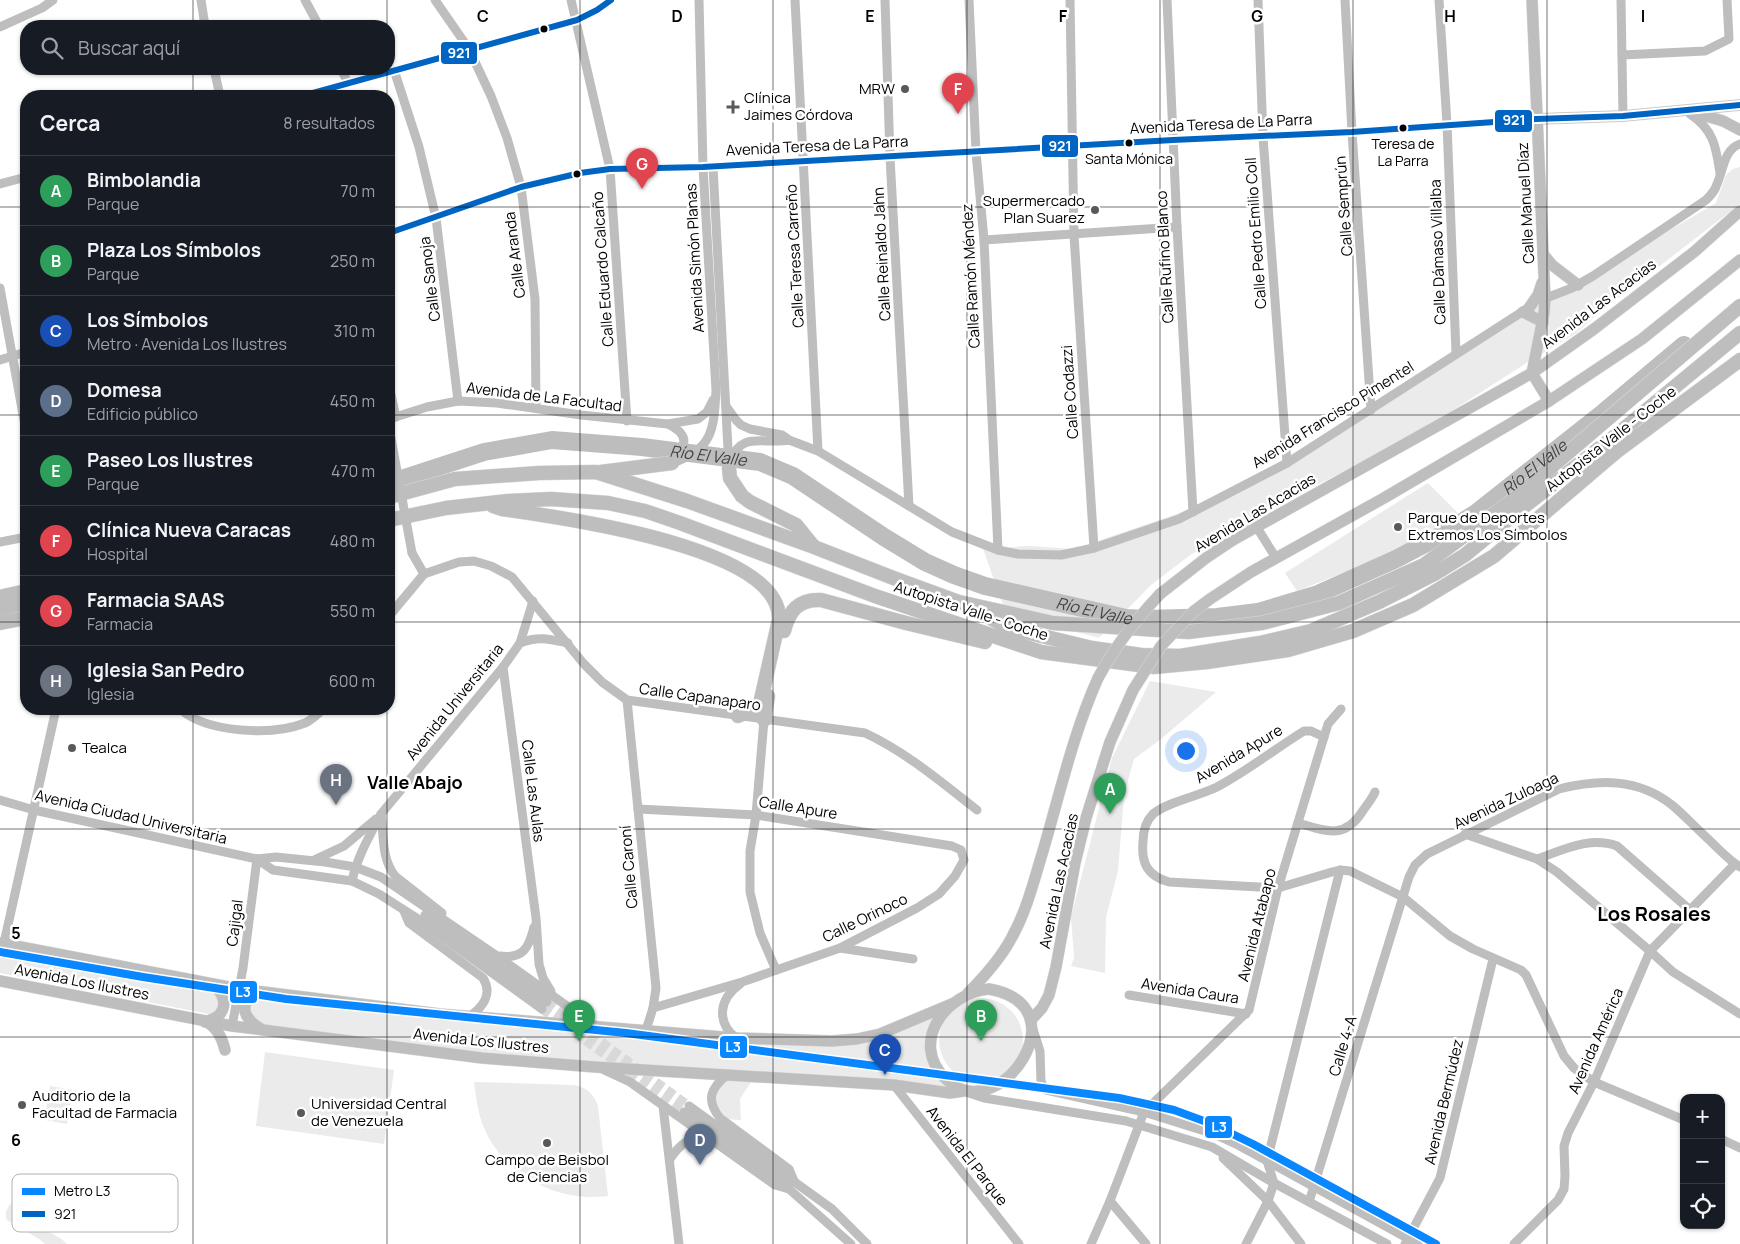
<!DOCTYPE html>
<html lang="es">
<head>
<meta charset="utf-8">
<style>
  body { margin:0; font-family:Manrope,sans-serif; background:#242831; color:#f1f3f6 }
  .controls { position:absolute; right:15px; bottom:15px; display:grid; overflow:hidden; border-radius:10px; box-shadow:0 1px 4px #0004 }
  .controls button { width:45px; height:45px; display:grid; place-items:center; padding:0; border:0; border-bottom:1px solid #363941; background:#171b24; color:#f1f3f6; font:25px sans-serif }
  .you { position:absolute; left:1185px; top:750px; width:18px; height:18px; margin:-12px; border:4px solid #fff; border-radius:50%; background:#1a73e8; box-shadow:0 0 0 8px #1a73e833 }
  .badge { display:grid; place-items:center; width:32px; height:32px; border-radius:50%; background:#d93025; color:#fff; font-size:16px; font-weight:700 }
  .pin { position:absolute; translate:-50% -41px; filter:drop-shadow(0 1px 2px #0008) }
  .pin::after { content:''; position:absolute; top:26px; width:18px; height:15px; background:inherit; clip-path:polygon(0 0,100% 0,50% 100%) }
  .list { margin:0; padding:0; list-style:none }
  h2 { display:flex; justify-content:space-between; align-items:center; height:65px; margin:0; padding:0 20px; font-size:21px }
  h2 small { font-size:16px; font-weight:400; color:#9ea1a6 }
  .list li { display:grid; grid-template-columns:32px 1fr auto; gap:15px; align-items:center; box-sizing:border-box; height:70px; padding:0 20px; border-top:1px solid #363941 }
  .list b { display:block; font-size:19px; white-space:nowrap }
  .list p { margin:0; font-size:16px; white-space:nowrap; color:#9ea1a6 }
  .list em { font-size:16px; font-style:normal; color:#9ea1a6 }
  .icon { flex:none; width:28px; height:28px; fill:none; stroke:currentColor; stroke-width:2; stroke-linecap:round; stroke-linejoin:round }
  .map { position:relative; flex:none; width:1740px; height:1244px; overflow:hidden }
  .search { position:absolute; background:#171b24; box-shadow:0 1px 4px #0004; left:20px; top:20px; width:375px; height:55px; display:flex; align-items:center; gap:12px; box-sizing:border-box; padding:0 18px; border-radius:20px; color:#9ea1a6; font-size:19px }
  .panel { position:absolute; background:#171b24; box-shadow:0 1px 4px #0004; left:20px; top:90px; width:375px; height:625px; border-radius:20px }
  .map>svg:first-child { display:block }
</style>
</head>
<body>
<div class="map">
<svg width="1740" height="1244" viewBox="0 0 1740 1244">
  <rect width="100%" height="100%" fill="#fff"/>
  <g fill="#ebebeb">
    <path d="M1740,167V204L1600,312L1575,334L1528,362L1410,438L1259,514L1223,534L1189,556L1151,585L1099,638L1006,613L983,549L1029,546L1074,549L1174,515L1265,479L1303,458L1539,303L1622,258L1716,203L1726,175L1733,169Z"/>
    <path d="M1428,483L1458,513L1421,542L1297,591L1285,573Z"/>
    <path d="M1150,681L1216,692L1161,739L1134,759L1124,795L1118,871L1106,917L1105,973L1071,966L1074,958L1071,917L1112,758Z"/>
    <path d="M0,950L209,992L221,996L219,1016L0,973Z"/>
    <path d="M253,994L490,1019L858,1040L950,1005L933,1037L937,1063L962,1090L482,1058L257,1026L246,1000Z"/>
    <circle cx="981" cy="1040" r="42"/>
    <path d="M265,1052L394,1070L384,1144L256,1126Z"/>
    <path d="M729,1078L751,1082L740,1099L741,1120L726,1119L714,1102L718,1088Z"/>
    <path d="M474,1082L574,1085C586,1087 594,1094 598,1106L608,1196C558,1203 504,1175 484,1128C478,1114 476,1097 474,1082Z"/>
    <path d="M50,1086L73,1090L67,1124L44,1120Z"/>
    <path d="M17,1198H21C23,1203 21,1208 24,1213C33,1229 55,1231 67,1244H45L39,1239L7,1220C3,1212 10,1203 17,1198Z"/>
  </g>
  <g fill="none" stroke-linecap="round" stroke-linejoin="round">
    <path stroke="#bdbdbd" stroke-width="18" id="s1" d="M389,483L484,452L552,440L642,447L760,462L793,476L884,537L925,562L954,575L985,586L1126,618L1147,619L1217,617L1258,612L1318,594L1396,559L1440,536L1476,513L1604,412L1684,345"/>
    <g stroke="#d9d9d9" stroke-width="9" stroke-dasharray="9 4.5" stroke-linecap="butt">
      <path d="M547,1002L689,1106"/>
      <path d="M542,1009L684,1112"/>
    </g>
    <g stroke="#dbdbdb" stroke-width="12">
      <g id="major">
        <path d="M1532,0L1545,298L1544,313L1532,373"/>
        <path d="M1696,113L1723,121L1740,130"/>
        <path d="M1536,119L1623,116L1740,105"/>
        <path d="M1543,254L1552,265L1578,285"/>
        <path d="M1529,308L1538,295L1542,283"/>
        <path d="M1523,312L1543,322"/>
        <path d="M1532,373L1549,401"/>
        <path d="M1160,594L1206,558L1233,540L1532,373L1594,329L1694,252L1740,211"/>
        <path d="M1194,611L1210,599L1251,572L1384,498L1549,401L1642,339L1740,260"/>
        <path d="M0,943L239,989L440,1014L736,1038L832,1041L857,1039L880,1034L954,1003"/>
        <path d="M0,981L232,1026L482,1058L595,1067L894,1085L950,1093L964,1091"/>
        <path d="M989,989C1085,1006 996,1132 945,1078C909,1042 946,993 989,989Z"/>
        <path d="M259,992L249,997C238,1011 250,1023 263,1030"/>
        <path d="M968,993C985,976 1001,958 1012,937C1027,910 1034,880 1043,851C1060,793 1073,734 1098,678"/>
        <path d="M1031,1020L1042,1008L1049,995L1056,967L1075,863L1086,818L1110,742L1133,690"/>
        <path d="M205,1022C210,1020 217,1018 220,1014C228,1004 222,990 212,986"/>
        <path d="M207,1022C218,1029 222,1038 225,1050"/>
      </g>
    </g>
    <g stroke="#dbdbdb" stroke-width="15">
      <g id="highway">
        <path d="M729,468L730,478L742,496L750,502L796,525L813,546"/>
        <path d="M601,472L672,463"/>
        <path d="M389,497L455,479L539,473L596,472L687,501L814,547L896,579L959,602L1053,623L1188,632L1262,623L1339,603L1424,565L1509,503L1740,306"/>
        <path d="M493,506L502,509C557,517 782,546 779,620L760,704L757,707L738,716"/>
        <path d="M389,520L446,508L508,501L551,499L608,503L645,511L680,523L875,596L1041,652L1154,667L1207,662L1288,650L1353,631L1413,605L1494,556L1616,452L1740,360"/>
        <path d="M0,597L26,591"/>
        <path d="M0,609L26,603"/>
        <path d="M977,611L1009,628L1092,648L1141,655L1180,656L1260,643L1311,631L1379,602L1436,573L1465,555L1522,508L1614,437L1740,333"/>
        <path d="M0,623L26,618"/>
        <path d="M784,631C789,611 798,599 821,600L906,623L985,642"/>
        <path d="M764,720L768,696"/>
      </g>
    </g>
    <g stroke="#bebebe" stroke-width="9">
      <path d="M201,0L205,26"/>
      <path d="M305,0L319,26"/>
      <path d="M435,0L469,49L491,96L507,138L521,187L535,299L536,408"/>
      <path d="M571,0L610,169L627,421"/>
      <path d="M795,0L818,451"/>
      <path d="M885,0L890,157L909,506"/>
      <path d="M969,0L976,152L984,240L998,550"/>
      <path d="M1070,0L1074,235L1094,548"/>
      <path d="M1167,0L1177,227L1193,512"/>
      <path d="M1258,0L1263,137L1287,463"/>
      <path d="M1345,0L1352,132L1371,410"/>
      <path d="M1439,0L1447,124L1456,353"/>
      <path d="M1621,0L1623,116"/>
      <path d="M0,27L42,8L53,0"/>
      <path d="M1622,55L1705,51L1729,39L1727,0"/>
      <path d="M214,69L220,96"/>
      <path d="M341,69L348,83"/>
      <path d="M394,70L419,147L436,218L458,401"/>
      <path d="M302,96L577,20L597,10L611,0"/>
      <path d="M1690,114C1714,130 1716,147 1720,173"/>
      <path d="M713,167L729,468"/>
      <path d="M0,184L26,177"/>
      <path d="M389,233L521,187L580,173L610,169L703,167L1173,140L1352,132L1536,119"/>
      <path d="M984,240L1177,227"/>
      <path d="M0,288L26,431"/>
      <path d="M1541,300L1572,288L1593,276L1706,200C1711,195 1715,191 1717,184C1723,171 1724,149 1740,144"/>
      <path d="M0,360L26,352"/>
      <path d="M389,386L396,417"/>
      <path d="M726,406L736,420L741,425L750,429L782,435L789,440L818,451L952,532L998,550L1018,554L1061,555L1094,548L1179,519L1287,463L1528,308"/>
      <path d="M389,419L427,407L458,401L497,403L581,415L668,424L698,419L707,412L713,400"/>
      <path d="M668,424C692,436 685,446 672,463"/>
      <path d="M730,462C741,430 763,445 789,440"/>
      <path d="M672,463C713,450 714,429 716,390L703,167L699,0"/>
      <path d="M1256,526L1276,558"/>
      <path d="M0,542L26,537"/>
      <path d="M412,553L424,574"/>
      <path d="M424,574L459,562L474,561L491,566L512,577L584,664L602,682L627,700L865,733C906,752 941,782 977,810"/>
      <path d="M389,616L424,574"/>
      <path d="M520,643C539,636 549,639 568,643"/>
      <path d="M503,667L536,918L539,964L543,978L551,991"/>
      <path d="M627,700L656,988L653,1008L646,1030"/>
      <path d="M180,709C207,733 272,736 305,723C312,720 318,714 323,709"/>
      <path d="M764,720L756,815L750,851V892L760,933L776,970"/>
      <path d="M1324,737L1311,731H1304C1275,749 1247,771 1217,787C1199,796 1167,802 1153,814C1145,822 1143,831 1143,842C1141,864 1148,876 1169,882L1278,888L1332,872L1340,870L1350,871L1403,897L1450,936L1473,949L1521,970L1526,975L1564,1056L1574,1068L1594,1082L1684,1120"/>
      <path d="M0,800L34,810L257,859L276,857L325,862L355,867L381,877L497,956L595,1026"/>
      <path d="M638,809L756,815L952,846L961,850L964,860L955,876L939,894L917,908L840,948L742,982L653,1008"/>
      <path d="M381,814C384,835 381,858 395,876L442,913"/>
      <path d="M1298,823C1325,831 1344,840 1362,812C1366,806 1372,799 1375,792"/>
      <path d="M1465,834L1537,859L1557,872L1650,951L1673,972L1740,1014"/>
      <path d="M257,859L273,870L352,881L379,894L415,917L542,1009"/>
      <path d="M1537,859C1563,850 1590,836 1617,846L1690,910"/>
      <path d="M314,860L344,846L376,819"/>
      <path d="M352,881C357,857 370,835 381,814L503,667L520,643L533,601"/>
      <path d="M404,911L409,923L483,978C493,994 483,1008 468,1017"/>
      <path d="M425,915L547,1002"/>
      <path d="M4,943L56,709"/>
      <path d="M840,948L913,959"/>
      <path d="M500,956C523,959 529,948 534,927"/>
      <path d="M1129,995L1246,1014"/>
      <path d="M232,1026L243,968L257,859"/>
      <path d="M1033,1029L1040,1051L1041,1082L1046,1090L1144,1112L1214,1134L1238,1145L1418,1244"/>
      <path d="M736,1038C716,1022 719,999 740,984"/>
      <path d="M604,1070L630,1082L775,1185L789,1189"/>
      <path d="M728,1074C711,1088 705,1099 720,1118L789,1169L794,1181"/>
      <path d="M894,1085L1019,1244"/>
      <path d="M969,1093L984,1098L1126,1121L1212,1147L1274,1183L1387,1244"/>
      <path d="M663,1106L679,1244"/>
      <path d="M689,1106L832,1209L867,1244"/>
      <path d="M684,1112L789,1189L851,1244"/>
      <path d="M1721,1139L1740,1148"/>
      <path d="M1223,1158L1268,1201L1301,1244"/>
      <path d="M670,1159C678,1147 690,1135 705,1137"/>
      <path d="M1267,1161L1340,870"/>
      <path d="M1110,1201L1146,1244"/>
      <path d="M1309,1202L1409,877L1415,865L1427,854L1559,789C1599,779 1638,778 1672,805C1684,815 1694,826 1706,837C1717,847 1727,859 1740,867"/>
      <path d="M1091,1244L1110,1201L1144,1112L1249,1010L1278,888L1324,737L1328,724L1341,709"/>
      <path d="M1246,1244L1268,1201L1274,1183L1267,1161"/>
      <path d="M1405,1244L1440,1178L1493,959"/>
      <path d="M1514,1244L1558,1200L1564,1189L1565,1176L1564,1146L1568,1133L1594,1082L1650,951L1735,864"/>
    </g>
    <use href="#major" stroke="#bebebe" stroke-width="11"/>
    <use href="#highway" stroke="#bebebe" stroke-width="14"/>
    <g stroke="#dbdbdb" stroke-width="12" stroke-linecap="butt">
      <g id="major-bridge">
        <path d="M1098,678C1116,645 1134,622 1160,594"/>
        <path d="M1133,690L1161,646L1194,611"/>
      </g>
    </g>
    <path stroke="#bebebe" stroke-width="9" d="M389,427L412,553"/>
    <use href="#major-bridge" stroke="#bebebe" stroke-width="11"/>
    <g stroke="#fff" stroke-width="10">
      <g id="bus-1">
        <path d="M302,96L577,20L597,10L611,0"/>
        <path d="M389,233L521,187L580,173L610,169L703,167L1173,140L1352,132L1536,119L1623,116L1740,105"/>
      </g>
    </g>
    <use href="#bus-1" stroke="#0064c3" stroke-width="6"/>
    <g stroke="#fff" stroke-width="11">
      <path id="metro-1" d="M0,952L143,977L286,999L626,1033L1119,1098L1174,1110L1212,1124L1253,1144L1436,1244"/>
    </g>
    <use href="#metro-1" stroke="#0887ff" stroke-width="8"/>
  </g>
  <path fill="none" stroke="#000" stroke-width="1" stroke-opacity="0.55" d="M193,0V26M387,0V26M580,0V1244M773,0V1244M967,0V1244M1160,0V1244M1353,0V1244M1547,0V1244M193,69V96M387,69V96M0,207H26M389,207H1740M0,415H26M389,415H1740M0,622H26M389,622H1740M193,709V1244M387,709V1244M0,829H1740M0,1037H1740"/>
  <g fill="#000" stroke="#fff" stroke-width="2">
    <circle cx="544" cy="29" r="4.5"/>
    <circle cx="1403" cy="128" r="4.5"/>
    <circle cx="1129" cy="143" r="4.5"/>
    <circle cx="577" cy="174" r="4.5"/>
  </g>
  <g fill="#595959" stroke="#fff" stroke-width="2">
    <circle cx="905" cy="89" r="5"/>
    <path d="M730.5 99.5h5v5h5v5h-5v5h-5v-5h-5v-5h5z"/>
    <circle cx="1095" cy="210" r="5"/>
    <circle cx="1398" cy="527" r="5"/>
    <circle cx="72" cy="748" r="5"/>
    <circle cx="22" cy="1105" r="5"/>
    <circle cx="301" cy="1113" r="5"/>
    <circle cx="547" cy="1143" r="5"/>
  </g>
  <g text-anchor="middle" stroke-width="5" stroke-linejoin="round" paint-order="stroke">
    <g font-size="14" fill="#000" stroke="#fff">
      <text x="1403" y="149">Teresa de<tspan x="1403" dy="17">La Parra</tspan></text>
      <text x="1129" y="164">Santa Mónica</text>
    </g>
    <g font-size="15" fill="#000" stroke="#fff" text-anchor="start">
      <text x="895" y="94" text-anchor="end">MRW</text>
      <text x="744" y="103">Clínica<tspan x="744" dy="17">Jaimes Córdova</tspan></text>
      <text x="1085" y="206" text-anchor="end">Supermercado<tspan x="1085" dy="17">Plan Suarez</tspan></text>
      <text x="1408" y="523">Parque de Deportes<tspan x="1408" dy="17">Extremos Los Símbolos</tspan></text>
      <text x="82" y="753">Tealca</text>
      <text x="32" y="1101">Auditorio de la<tspan x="32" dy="17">Facultad de Farmacia</tspan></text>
      <text x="311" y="1109">Universidad Central<tspan x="311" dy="17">de Venezuela</tspan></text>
      <text x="547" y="1165" text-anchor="middle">Campo de Beisbol<tspan x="547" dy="17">de Ciencias</tspan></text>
    </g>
    <g font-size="15" fill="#000" stroke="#fff">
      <text transform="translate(1221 124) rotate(-3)" y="5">Avenida Teresa de La Parra</text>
      <text transform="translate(817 146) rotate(-3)" y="5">Avenida Teresa de La Parra</text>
      <text transform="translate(1526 203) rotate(-93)" y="5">Calle Manuel Díaz</text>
      <text transform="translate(1344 206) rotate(-94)" y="5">Calle Semprún</text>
      <text transform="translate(1256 233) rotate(-94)" y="5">Calle Pedro Emilio Coll</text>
      <text transform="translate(1438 252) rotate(-92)" y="5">Calle Dámaso Villalba</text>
      <text transform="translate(882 254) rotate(-93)" y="5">Calle Reinaldo Jahn</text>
      <text transform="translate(515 255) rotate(-97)" y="5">Calle Aranda</text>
      <text transform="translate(795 256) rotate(-93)" y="5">Calle Teresa Carreño</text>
      <text transform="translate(1165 257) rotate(-93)" y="5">Calle Rufino Blanco</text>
      <text transform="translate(695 258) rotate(-93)" y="5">Avenida Simón Planas</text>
      <text transform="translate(603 269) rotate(-94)" y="5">Calle Eduardo Calcaño</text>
      <text transform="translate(971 276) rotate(-93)" y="5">Calle Ramón Méndez</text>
      <text transform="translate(430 279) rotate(-97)" y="5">Calle Sanoja</text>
      <text transform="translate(1599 304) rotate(-37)" y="5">Avenida Las Acacias</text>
      <text transform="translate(1070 392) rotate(-94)" y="5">Calle Codazzi</text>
      <text transform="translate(544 397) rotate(7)" y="5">Avenida de La Facultad</text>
      <text transform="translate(1333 415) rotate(-32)" y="5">Avenida Francisco Pimentel</text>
      <text transform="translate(1611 439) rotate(-38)" y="5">Autopista Valle - Coche</text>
      <text transform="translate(1255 513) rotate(-31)" y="5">Avenida Las Acacias</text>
      <text transform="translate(971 611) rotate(18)" y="5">Autopista Valle - Coche</text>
      <text transform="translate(700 697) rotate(8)" y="5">Calle Capanaparo</text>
      <text transform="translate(455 702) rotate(-51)" y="5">Avenida Universitaria</text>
      <text transform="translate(1239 754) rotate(-31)" y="5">Avenida Apure</text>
      <text transform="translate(533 791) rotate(83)" y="5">Calle Las Aulas</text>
      <text transform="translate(1506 801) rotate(-25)" y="5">Avenida Zuloaga</text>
      <text transform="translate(798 808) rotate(9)" y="5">Calle Apure</text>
      <text transform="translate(131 817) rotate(13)" y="5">Avenida Ciudad Universitaria</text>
      <text transform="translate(629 867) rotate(-95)" y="5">Calle Caroní</text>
      <text transform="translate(1059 881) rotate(-78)" y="5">Avenida Las Acacias</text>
      <text transform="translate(865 918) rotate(-26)" y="5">Calle Orinoco</text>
      <text transform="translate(235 923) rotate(-83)" y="5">Cajigal</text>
      <text transform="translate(1257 925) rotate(-76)" y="5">Avenida Atabapo</text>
      <text transform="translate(82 982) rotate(11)" y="5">Avenida Los Ilustres</text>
      <text transform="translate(1190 991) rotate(9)" y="5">Avenida Caura</text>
      <text transform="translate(481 1041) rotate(6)" y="5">Avenida Los Ilustres</text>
      <text transform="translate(1596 1041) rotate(-66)" y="5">Avenida América</text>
      <text transform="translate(1343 1046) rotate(-73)" y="5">Calle 4-A</text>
      <text transform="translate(1444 1102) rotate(-77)" y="5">Avenida Bermúdez</text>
      <text transform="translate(967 1156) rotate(52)" y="5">Avenida El Parque</text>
    </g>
    <g font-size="16" font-style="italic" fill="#424242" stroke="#fff">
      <text dy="6" stroke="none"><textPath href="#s1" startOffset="326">Río El Valle</textPath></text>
      <text dy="6" stroke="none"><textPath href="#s1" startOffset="1228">Río El Valle</textPath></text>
      <text dy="6" stroke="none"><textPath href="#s1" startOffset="748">Río El Valle</textPath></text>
    </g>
    <g font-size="18" font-weight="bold" fill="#000" stroke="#fff">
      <text x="415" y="789">Valle Abajo</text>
    </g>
    <g font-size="20" font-weight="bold" fill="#000" stroke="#fff">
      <text x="1654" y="921">Los Rosales</text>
    </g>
  </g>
  <rect x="12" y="1174" width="166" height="58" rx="8" fill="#fff" stroke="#b2b2b2" stroke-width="1"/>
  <rect x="22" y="1188" width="23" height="7" fill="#0887ff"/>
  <rect x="22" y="1211" width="23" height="6" fill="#0064c3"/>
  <g font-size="14" fill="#000">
    <text x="54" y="1196">Metro L3</text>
    <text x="54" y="1219">921</text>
  </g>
  <g font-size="16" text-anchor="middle" font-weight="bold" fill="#000" stroke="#fff" stroke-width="5" stroke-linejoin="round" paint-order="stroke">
    <text x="483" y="22">C</text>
    <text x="677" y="22">D</text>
    <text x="870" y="22">E</text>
    <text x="1063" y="22">F</text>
    <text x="1257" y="22">G</text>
    <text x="1450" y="22">H</text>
    <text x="1643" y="22">I</text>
    <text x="16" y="939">5</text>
    <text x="16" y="1146">6</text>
  </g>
  <g stroke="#fff" stroke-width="2">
    <rect x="440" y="41" width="38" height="24" rx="5" fill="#0064c3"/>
    <rect x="1494" y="109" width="39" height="24" rx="5" fill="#0064c3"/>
    <rect x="1041" y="134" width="38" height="24" rx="5" fill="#0064c3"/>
    <rect x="229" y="980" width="29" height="24" rx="5" fill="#0887ff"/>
    <rect x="719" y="1035" width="29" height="24" rx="5" fill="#0887ff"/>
    <rect x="1204" y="1115" width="29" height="24" rx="5" fill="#0887ff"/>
  </g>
  <g font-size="14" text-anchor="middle" font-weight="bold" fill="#fff">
    <text x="459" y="58">921</text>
    <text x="1514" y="125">921</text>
    <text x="1060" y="151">921</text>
    <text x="243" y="997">L3</text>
    <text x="733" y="1052">L3</text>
    <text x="1219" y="1132">L3</text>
  </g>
</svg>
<div class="controls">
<button>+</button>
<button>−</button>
<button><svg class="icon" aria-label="locate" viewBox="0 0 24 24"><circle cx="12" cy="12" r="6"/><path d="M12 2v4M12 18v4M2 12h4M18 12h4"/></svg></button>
</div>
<div class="you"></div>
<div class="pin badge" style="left:1110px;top:814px;background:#2e9e5b">A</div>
<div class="pin badge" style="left:981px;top:1041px;background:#2e9e5b">B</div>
<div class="pin badge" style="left:885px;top:1075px;background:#1a4fb4">C</div>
<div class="pin badge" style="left:700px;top:1165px;background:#5c6f8a">D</div>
<div class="pin badge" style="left:579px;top:1041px;background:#2e9e5b">E</div>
<div class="pin badge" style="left:958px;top:114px;background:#e0444e">F</div>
<div class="pin badge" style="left:642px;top:189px;background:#e0444e">G</div>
<div class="pin badge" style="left:336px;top:805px;background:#6b7280">H</div>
<div class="search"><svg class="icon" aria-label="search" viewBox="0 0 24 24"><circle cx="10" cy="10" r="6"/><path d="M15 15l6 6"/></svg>Buscar aquí</div>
<section class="panel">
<h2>Cerca<small>8 resultados</small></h2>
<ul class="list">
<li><span class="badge" style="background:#2e9e5b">A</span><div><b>Bimbolandia</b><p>Parque</p></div><em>70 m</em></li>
<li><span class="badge" style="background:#2e9e5b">B</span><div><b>Plaza Los Símbolos</b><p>Parque</p></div><em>250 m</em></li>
<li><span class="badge" style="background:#1a4fb4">C</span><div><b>Los Símbolos</b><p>Metro · Avenida Los Ilustres</p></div><em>310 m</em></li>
<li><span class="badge" style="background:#5c6f8a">D</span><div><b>Domesa</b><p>Edificio público</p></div><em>450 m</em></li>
<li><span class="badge" style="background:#2e9e5b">E</span><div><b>Paseo Los Ilustres</b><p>Parque</p></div><em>470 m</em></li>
<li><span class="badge" style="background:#e0444e">F</span><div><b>Clínica Nueva Caracas</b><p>Hospital</p></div><em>480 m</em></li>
<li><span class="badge" style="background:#e0444e">G</span><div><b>Farmacia SAAS</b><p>Farmacia</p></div><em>550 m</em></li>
<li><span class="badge" style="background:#6b7280">H</span><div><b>Iglesia San Pedro</b><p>Iglesia</p></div><em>600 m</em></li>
</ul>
</section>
</div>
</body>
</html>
